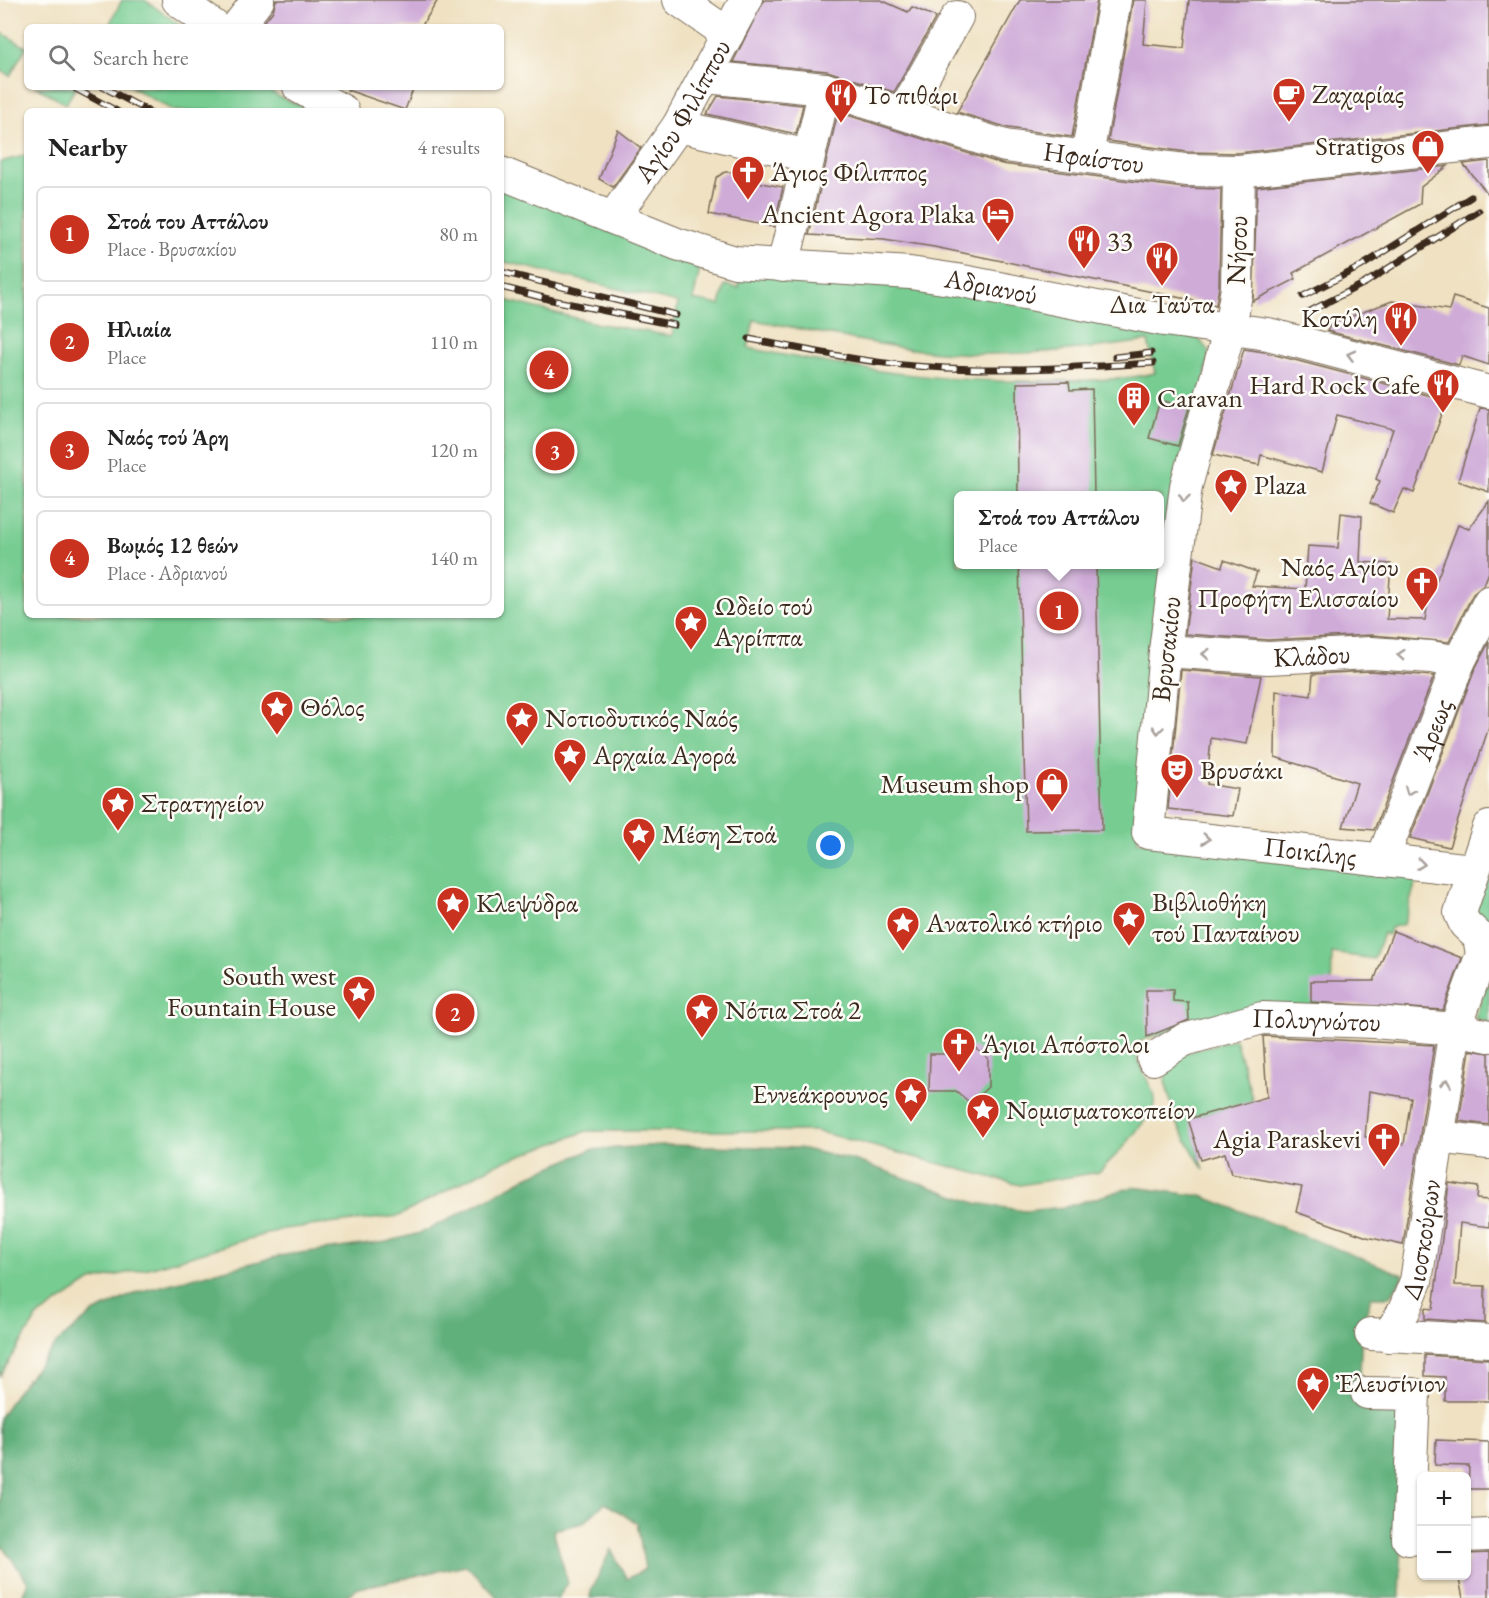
<!DOCTYPE html>
<html lang="en">
<head>
<meta charset="utf-8">
<style>
  body { margin:0; font-family:"EB Garamond",serif; background:#f6f6f6; color:#222 }
  .controls { position:absolute; right:18px; bottom:18px; display:grid; overflow:hidden; border-radius:9px; box-shadow:0 2px 4px #0004 }
  .controls button { width:54px; height:54px; display:grid; place-items:center; padding:0; border:0; border-bottom:2px solid #e0e0e0; background:#fff; color:#222; font:30px sans-serif }
  .you { position:absolute; left:831px; top:846px; width:21px; height:21px; margin:-15px; border:4px solid #fff; border-radius:50%; background:#1a73e8; box-shadow:0 0 0 9px #1a73e833 }
  .badge { display:grid; place-items:center; width:39px; height:39px; border-radius:50%; background:#c8321e; color:#fff; font-size:20px; font-weight:700 }
  .pin { position:absolute; translate:-50% -50%; border:3px solid #fff; box-shadow:0 2px 6px #0006 }
  .popup { position:absolute; left:954px; top:491px; width:210px; height:78px; box-sizing:border-box; display:grid; place-content:center; border-radius:9px; background:#fff; filter:drop-shadow(0 2px 4px #0005); font-size:20px; white-space:nowrap; color:#767676 }
  .popup b { font-size:22px; color:#222 }
  .popup::after { content:''; position:absolute; left:50%; top:100%; margin-left:-12px; border:12px solid transparent; border-top-color:#fff }
  .list { margin:0; padding:0; list-style:none }
  h2 { display:flex; justify-content:space-between; align-items:center; height:78px; margin:0; padding:0 24px; font-size:26px }
  h2 small { font-size:20px; font-weight:400; color:#767676 }
  .list li { display:grid; grid-template-columns:39px 1fr auto; gap:18px; align-items:center; box-sizing:border-box; height:96px; margin:0 12px 12px; padding:0 12px; border:2px solid #e0e0e0; border-radius:9px }
  .list b { display:block; font-size:22px; white-space:nowrap }
  .list p { margin:0; font-size:20px; white-space:nowrap; color:#767676 }
  .list em { font-size:20px; font-style:normal; color:#767676 }
  .icon { flex:none; width:33px; height:33px; fill:none; stroke:currentColor; stroke-width:2; stroke-linecap:round; stroke-linejoin:round }
  .map { position:relative; flex:none; width:1489px; height:1598px; overflow:hidden }
  .search { position:absolute; background:#fff; box-shadow:0 2px 4px #0004; left:24px; top:24px; width:480px; height:66px; display:flex; align-items:center; gap:15px; box-sizing:border-box; padding:0 21px; border-radius:9px; color:#767676; font-size:22px }
  .panel { position:absolute; background:#fff; box-shadow:0 2px 4px #0004; left:24px; top:108px; width:480px; height:510px; border-radius:9px }
  .map>svg:first-child { display:block }
</style>
</head>
<body>
<div class="map">
<svg width="1489" height="1598" viewBox="0 0 1489 1598">
  <rect width="100%" height="100%" fill="#fdfcf7"/>
  <filter id="ink" filterUnits="userSpaceOnUse"><feTurbulence type="fractalNoise" baseFrequency=".0167" numOctaves="2"/><feDisplacementMap in="SourceGraphic" scale="12" xChannelSelector="R" yChannelSelector="G"/><feConvolveMatrix kernelMatrix="1 2 1 2 8 2 1 2 1" color-interpolation-filters="sRGB"/></filter>
  <filter id="wash" filterUnits="userSpaceOnUse"><feTurbulence type="fractalNoise" baseFrequency=".008" numOctaves="4" result="noise"/><feDisplacementMap in="SourceGraphic" scale="24" xChannelSelector="R" yChannelSelector="G"/><feGaussianBlur stdDeviation="1.35" result="paint"/><feColorMatrix in="noise" values="0 0 0 0 0 0 0 0 0 0 0 0 0 0 0 0 0 1.4 0 .05"/><feComposite in="paint" operator="in"/></filter>
  <g filter="url(#wash)">
    <rect width="100%" height="100%" fill="#efe1c1"/>
    <g fill="#76cc91" stroke="#587b58" stroke-width="1.5" fill-rule="evenodd">
      <path d="M122,0H145L182,27H108Z"/>
      <path d="M0,32L26,47L10,76L0,70Z"/>
      <path d="M36,87H76L66,104Z"/>
      <path d="M131,87H264L279,97L316,111H174Z"/>
      <path d="M27,155V615H501V299L595,323L672,336L678,303L501,261V179L703,255L693,300L720,305L725,285L739,288V267L929,280L1197,337L1209,351L1137,841L1418,874L1404,924L1390,928L1388,935L1383,933L1374,959L1332,953L1331,1012C1273,1019 1183,1021 1131,1045L1155,1096L1153,1110L1123,1148L1099,1172L1020,1185L816,1131H587L494,1165L399,1216L283,1229L149,1268L91,1281L38,1316L0,1376V162ZM754,320C809,330 864,343 920,350C996,359 1072,351 1148,341L1155,373C1125,380 1091,380 1060,381C950,384 855,370 748,348ZM958,496H1160V564H958Z"/>
      <path d="M1489,858V934L1472,926Z"/>
      <path d="M1489,978V1023L1475,1018Z"/>
      <path d="M1235,1039L1253,1101L1189,1119L1204,1170L1176,1122L1165,1081L1171,1057Z"/>
    </g>
    <path fill="#60b07b" stroke="#4e6d4c" stroke-width="1.5" d="M662,1145L799,1148L857,1161L976,1203L1025,1211L1065,1207L1133,1187L1202,1196L1404,1275L1390,1297H1371L1362,1328L1359,1398L1407,1399L1400,1598H590L591,1591L611,1549L627,1579L645,1569L637,1523L605,1503L583,1523L553,1530L568,1583L558,1598H498L466,1565L359,1588L342,1598H21L28,1582L3,1547H0V1417L17,1391L58,1342L93,1313L138,1292L200,1276L284,1255L386,1242L420,1233L448,1220L529,1176L591,1150Z"/>
    <g id="blocks">
      <g fill="#cfacd8" fill-rule="evenodd">
        <path d="M276,0H438L421,27H260L273,11Z"/>
        <path d="M764,0H881L908,12L912,7L936,17L894,92L827,71L733,62Z"/>
        <path d="M1020,0H1097L1072,137L1009,128L957,112Z"/>
        <path d="M1133,0H1147L1143,44L1184,48L1189,0H1489V125L1238,153L1187,152L1108,141Z"/>
        <path d="M347,87H414L405,110L347,90Z"/>
        <path d="M718,96L803,105L796,134L707,114Z"/>
        <path d="M838,112L1002,164L1184,188L1221,189L1219,286L1216,305L934,247L884,239L809,235Z"/>
        <path d="M618,130L641,148L613,187L599,179Z"/>
        <path d="M1489,161V195L1463,164Z"/>
        <path d="M1448,166L1421,187L1420,204L1293,273L1296,279L1253,301L1257,187Z"/>
        <path d="M725,172H732L741,179L783,187L774,227L709,214L716,178Z"/>
        <path d="M1453,297L1489,308V365L1462,356L1459,365L1327,331L1331,324L1392,301L1449,310Z"/>
        <path d="M1244,349L1264,352L1447,400L1414,493L1404,489L1393,513L1370,503L1380,481L1376,479L1393,429L1337,415L1322,472L1261,455L1259,465L1213,455Z"/>
        <path d="M1069,382L1070,390L1092,389L1094,495H1018L1017,383Z"/>
        <path d="M1160,400L1189,408L1178,446L1149,438Z"/>
        <path d="M1480,408L1489,409V492L1458,481Z"/>
        <path d="M1489,501V572L1484,585L1473,594L1449,642L1372,635L1268,640L1185,634L1195,557L1222,567L1224,560L1257,572L1252,586L1305,589L1308,546L1338,548L1341,513L1362,516L1360,562L1391,564L1387,619L1425,620L1428,602L1458,525L1469,529Z"/>
        <path d="M1019,564H1096L1102,830L1026,831Z"/>
        <path d="M1489,642V727L1449,847L1410,838L1475,669Z"/>
        <path d="M1181,670L1261,676L1247,744L1211,738L1207,784L1238,789L1233,816L1168,809Z"/>
        <path d="M1371,671L1434,676L1374,830L1343,827L1357,783L1275,757L1276,691L1311,696L1313,674Z"/>
        <path d="M1393,931L1462,958L1443,1010L1311,1002V981H1374Z"/>
        <path d="M1146,990H1173V1001L1188,1002L1189,1020L1147,1037Z"/>
        <path d="M1263,1036L1434,1045L1403,1245L1367,1237L1296,1212L1302,1187L1231,1174L1225,1153L1201,1160L1188,1119L1267,1097ZM1369,1091L1411,1098L1404,1144L1365,1137Z"/>
        <path d="M974,1047L988,1058V1087L974,1100L968,1101L956,1091H929L930,1054H957L965,1048Z"/>
        <path d="M1470,1050L1489,1053V1125L1459,1121Z"/>
        <path d="M1449,1183L1478,1187L1477,1199L1489,1200V1227L1460,1223L1455,1285L1485,1286V1323L1425,1319V1308L1433,1309Z"/>
        <path d="M1425,1355L1489,1359V1401H1445V1377L1425,1376Z"/>
        <path d="M1436,1440L1489,1442V1489H1468L1469,1466L1435,1465Z"/>
        <path d="M1489,1553V1598H1463L1458,1575H1467V1554Z"/>
      </g>
    </g>
  </g>
  <g filter="url(#ink)">
    <use href="#blocks" fill-opacity="0" stroke="#7a6a57" stroke-width="1.5"/>
    <g fill="none" stroke-linecap="round" stroke-linejoin="round">
      <g stroke="#7a6a57" stroke-width="34">
        <g id="street">
          <path d="M178,0L215,27"/>
          <path d="M679,0L728,34"/>
          <path d="M237,27L258,0"/>
          <path id="s1" d="M706,77L825,89L1005,146L1186,170L1239,171L1489,143"/>
          <path d="M299,87L343,111"/>
          <path d="M903,113L957,17"/>
          <path d="M678,126L809,156"/>
          <path d="M1087,156L1115,0"/>
          <path id="s2" d="M1239,171L1237,288L1230,328L1186,486L1165,651L1148,833L1472,870"/>
          <path id="s3" d="M501,173L677,244L735,262L910,273L957,280L1164,320L1268,334L1489,392"/>
          <path id="s4" d="M613,218L678,126L746,0"/>
          <path d="M783,266L825,89"/>
          <path id="s5" d="M1165,651L1268,658L1371,653L1431,657L1459,662"/>
          <path id="s6" d="M1382,860L1459,662L1489,602"/>
          <path id="s7" d="M1153,1059L1184,1040L1262,1018L1374,1022L1455,1029L1489,1036"/>
          <path d="M1438,1137L1489,1143"/>
          <path d="M1371,1334L1489,1341"/>
          <path id="s8" d="M1388,1336L1404,1311L1416,1281L1455,1029L1482,954L1479,937L1465,924L1460,913L1489,827"/>
          <path d="M1367,1393L1414,1394L1408,1539L1422,1538"/>
          <path d="M1466,1536L1489,1535"/>
        </g>
      </g>
      <use href="#street" stroke="#fff" stroke-width="32"/>
      <g stroke="#3b2a1e" stroke-width="7">
        <g id="rail">
          <path d="M103,87L148,111"/>
          <path d="M76,89L117,111"/>
          <path d="M501,272L676,315"/>
          <path d="M501,287L552,300L674,325"/>
          <path d="M1303,296L1360,267L1471,197"/>
          <path d="M1310,311L1365,283L1479,211"/>
          <path d="M749,339C809,350 869,364 930,367C1004,372 1078,367 1153,363"/>
          <path d="M1115,357L1151,353"/>
        </g>
      </g>
      <use href="#rail" stroke="#fdfcf7" stroke-width="4.5" stroke-dasharray="14" stroke-linecap="butt"/>
    </g>
    <defs><path id="oneway-chevron" d="M-2-3.5L2.5 0L-2 3.5" fill="none" stroke-width="1.6" stroke-linecap="round" stroke-linejoin="round" transform="scale(1.5)"/></defs>
    <g stroke="#a79f9a">
      <use href="#oneway-chevron" transform="translate(1351 355) rotate(-165)"/>
      <use href="#oneway-chevron" transform="translate(1184 498) rotate(97)"/>
      <use href="#oneway-chevron" transform="translate(1206 654) rotate(-176)"/>
      <use href="#oneway-chevron" transform="translate(1401 655) rotate(-176)"/>
      <use href="#oneway-chevron" transform="translate(1158 730) rotate(95)"/>
      <use href="#oneway-chevron" transform="translate(1409 791) rotate(111)"/>
      <use href="#oneway-chevron" transform="translate(1206 839) rotate(7)"/>
      <use href="#oneway-chevron" transform="translate(1421 864) rotate(7)"/>
      <use href="#oneway-chevron" transform="translate(1446 1083) rotate(-81)"/>
    </g>
  </g>
  <defs>
    <g id="cafe-pin" transform="scale(1.725)"><path d="M0 17L-7.5 6A9.5 9.5 0 1 1 7.5 6Z" fill="#c8321e" stroke="#fdfcf7"/><path d="M-5.5-4.5H6V0H3Q3 3.5 0 3.5H-2.5Q-5.5 3.5-5.5 0ZM3-3.2v2h1.7v-2ZM-6 4.5H4V6H-6Z" fill="#fff"/></g>
    <g id="restaurant-pin" transform="scale(1.725)"><path d="M0 17L-7.5 6A9.5 9.5 0 1 1 7.5 6Z" fill="#c8321e" stroke="#fdfcf7"/><path d="M-5-6h1v4h1v-4h1v4h1v-4h1v5L-1.5 .5V6h-2V.5L-5-1ZM5-6V6H3V1.5H1.5Q1.5-4 5-6Z" fill="#fff"/></g>
    <g id="shop-pin" transform="scale(1.725)"><path d="M0 17L-7.5 6A9.5 9.5 0 1 1 7.5 6Z" fill="#c8321e" stroke="#fdfcf7"/><path d="M-5-2.5h2.3a2.7 3.5 0 0 1 5.4 0H5L5.5 6h-11ZM-1.5-2.5h3a1.5 2.3 0 0 0-3 0Z" fill="#fff"/></g>
    <g id="church-pin" transform="scale(1.725)"><path d="M0 17L-7.5 6A9.5 9.5 0 1 1 7.5 6Z" fill="#c8321e" stroke="#fdfcf7"/><path d="M-1.2-6h2.4v3.5h3.3v2.4h-3.3V6h-2.4V-.1h-3.3v-2.4h3.3Z" fill="#fff"/></g>
    <g id="hotel-pin" transform="scale(1.725)"><path d="M0 17L-7.5 6A9.5 9.5 0 1 1 7.5 6Z" fill="#c8321e" stroke="#fdfcf7"/><path d="M-6-4.5h1.5V1H6V5H4.5V3h-9V5H-6ZM-4 0a1.8 1.8 0 1 1 3.6 0ZM.5 0V-2.5h3Q6-2.5 6 0Z" fill="#fff"/></g>
    <g id="building-pin" transform="scale(1.725)"><path d="M0 17L-7.5 6A9.5 9.5 0 1 1 7.5 6Z" fill="#c8321e" stroke="#fdfcf7"/><path d="M-4-6H4V6H1V3H-1V6H-4ZM-2.5-4.3h1.7v1.8h-1.7ZM.8-4.3h1.7v1.8H.8ZM-2.5-1h1.7V.8h-1.7ZM.8-1h1.7V.8H.8Z" fill="#fff"/></g>
    <g id="sight-pin" transform="scale(1.725)"><path d="M0 17L-7.5 6A9.5 9.5 0 1 1 7.5 6Z" fill="#c8321e" stroke="#fdfcf7"/><path d="M0-6L1.8-2.2L6-1.7L2.9 1.2L3.7 5.4L0 3.3L-3.7 5.4L-2.9 1.2L-6-1.7L-1.8-2.2Z" fill="#fff"/></g>
    <g id="theatre-pin" transform="scale(1.725)"><path d="M0 17L-7.5 6A9.5 9.5 0 1 1 7.5 6Z" fill="#c8321e" stroke="#fdfcf7"/><path d="M-5-5.5Q0-4 5-5.5V0Q5 5 0 6Q-5 5-5 0ZM-3.3-2.5H-1v1.5H-3.3ZM1-2.5H3.3v1.5H1ZM-2.8 1Q0 5.5 2.8 1Z" fill="#fff"/></g>
  </defs>
  <g fill-rule="evenodd">
    <use href="#cafe-pin" x="1289" y="94"/>
    <use href="#restaurant-pin" x="841" y="95"/>
    <use href="#shop-pin" x="1428" y="146"/>
    <use href="#church-pin" x="748" y="172"/>
    <use href="#hotel-pin" x="998" y="214"/>
    <use href="#restaurant-pin" x="1084" y="241"/>
    <use href="#restaurant-pin" x="1162" y="258"/>
    <use href="#restaurant-pin" x="1401" y="318"/>
    <use href="#restaurant-pin" x="1443" y="385"/>
    <use href="#building-pin" x="1134" y="398"/>
    <use href="#sight-pin" x="1231" y="485"/>
    <use href="#church-pin" x="1422" y="583"/>
    <use href="#sight-pin" x="691" y="622"/>
    <use href="#sight-pin" x="277" y="707"/>
    <use href="#sight-pin" x="522" y="718"/>
    <use href="#sight-pin" x="570" y="755"/>
    <use href="#theatre-pin" x="1177" y="770"/>
    <use href="#shop-pin" x="1052" y="784"/>
    <use href="#sight-pin" x="118" y="803"/>
    <use href="#sight-pin" x="639" y="834"/>
    <use href="#sight-pin" x="453" y="903"/>
    <use href="#sight-pin" x="1129" y="918"/>
    <use href="#sight-pin" x="903" y="923"/>
    <use href="#sight-pin" x="359" y="992"/>
    <use href="#sight-pin" x="702" y="1010"/>
    <use href="#church-pin" x="959" y="1044"/>
    <use href="#sight-pin" x="911" y="1094"/>
    <use href="#sight-pin" x="983" y="1110"/>
    <use href="#church-pin" x="1384" y="1139"/>
    <use href="#sight-pin" x="1313" y="1383"/>
  </g>
  <g text-anchor="middle" stroke-width="5" stroke-linejoin="round" paint-order="stroke">
    <g font-size="27" fill="#3b2a1e" stroke="#fdfcf7" text-anchor="start">
      <text x="1312" y="103">Ζαχαρίας</text>
      <text x="864" y="104">Το πιθάρι</text>
      <text x="1405" y="155" text-anchor="end">Stratigos</text>
      <text x="771" y="181">Άγιος Φίλιππος</text>
      <text x="975" y="223" text-anchor="end">Ancient Agora Plaka</text>
      <text x="1107" y="250">33</text>
      <text x="1162" y="313" text-anchor="middle">Δια Ταύτα</text>
      <text x="1378" y="327" text-anchor="end">Κοτύλη</text>
      <text x="1420" y="394" text-anchor="end">Hard Rock Cafe</text>
      <text x="1157" y="407">Caravan</text>
      <text x="1254" y="494">Plaza</text>
      <text x="1399" y="576" text-anchor="end">Ναός Αγίου<tspan x="1399" dy="31">Προφήτη Ελισσαίου</tspan></text>
      <text x="714" y="615">Ωδείο τού<tspan x="714" dy="31">Αγρίππα</tspan></text>
      <text x="300" y="716">Θόλος</text>
      <text x="545" y="727">Νοτιοδυτικός Ναός</text>
      <text x="593" y="764">Αρχαία Αγορά</text>
      <text x="1200" y="779">Βρυσάκι</text>
      <text x="1029" y="793" text-anchor="end">Museum shop</text>
      <text x="141" y="812">Στρατηγείον</text>
      <text x="662" y="843">Μέση Στοά</text>
      <text x="1152" y="911">Βιβλιοθήκη<tspan x="1152" dy="31">τού Πανταίνου</tspan></text>
      <text x="476" y="912">Κλεψύδρα</text>
      <text x="926" y="932">Ανατολικό κτήριο</text>
      <text x="336" y="985" text-anchor="end">South west<tspan x="336" dy="31">Fountain House</tspan></text>
      <text x="725" y="1019">Νότια Στοά 2</text>
      <text x="982" y="1053">Άγιοι Απόστολοι</text>
      <text x="888" y="1103" text-anchor="end">Εννεάκρουνος</text>
      <text x="1006" y="1119">Νομισματοκοπείον</text>
      <text x="1361" y="1148" text-anchor="end">Agia Paraskevi</text>
      <text x="1336" y="1392">Ἐλευσίνιον</text>
    </g>
    <g font-size="27" fill="#3b2a1e" stroke="#fdfcf7">
      <text dy="9" stroke="none"><textPath href="#s4" startOffset="128">Αγίου Φιλίππου</textPath></text>
      <text dy="9" stroke="none"><textPath href="#s1" startOffset="398">Ηφαίστου</textPath></text>
      <text transform="translate(1237 250) rotate(-88)" y="9">Νήσου</text>
      <text dy="9" stroke="none"><textPath href="#s3" startOffset="508">Αδριανού</textPath></text>
      <text transform="translate(1166 649) rotate(-84)" y="9">Βρυσακίου</text>
      <text dy="9" stroke="none"><textPath href="#s5" startOffset="147">Κλάδου</textPath></text>
      <text dy="9" stroke="none"><textPath href="#s6" startOffset="140">Άρεως</textPath></text>
      <text dy="9" stroke="none"><textPath href="#s2" startOffset="834">Ποικίλης</textPath></text>
      <text dy="9" stroke="none"><textPath href="#s7" startOffset="172">Πολυγνώτου</textPath></text>
      <text dy="9" stroke="none"><textPath href="#s8" startOffset="104">Διοσκούρων</textPath></text>
    </g>
  </g>
</svg>
<div class="controls">
<button>+</button>
<button>−</button>
</div>
<div class="you"></div>
<div class="pin badge" style="left:1059px;top:611px">1</div>
<div class="popup"><b>Στοά του Αττάλου</b>Place</div>
<div class="pin badge" style="left:455px;top:1013px">2</div>
<div class="pin badge" style="left:555px;top:451px">3</div>
<div class="pin badge" style="left:549px;top:370px">4</div>
<div class="search"><svg class="icon" aria-label="search" viewBox="0 0 24 24"><circle cx="10" cy="10" r="6"/><path d="M15 15l6 6"/></svg>Search here</div>
<section class="panel">
<h2>Nearby<small>4 results</small></h2>
<ul class="list">
<li><span class="badge">1</span><div><b>Στοά του Αττάλου</b><p>Place · Βρυσακίου</p></div><em>80 m</em></li>
<li><span class="badge">2</span><div><b>Ηλιαία</b><p>Place</p></div><em>110 m</em></li>
<li><span class="badge">3</span><div><b>Ναός τού Άρη</b><p>Place</p></div><em>120 m</em></li>
<li><span class="badge">4</span><div><b>Βωμός 12 θεών</b><p>Place · Αδριανού</p></div><em>140 m</em></li>
</ul>
</section>
</div>
</body>
</html>
